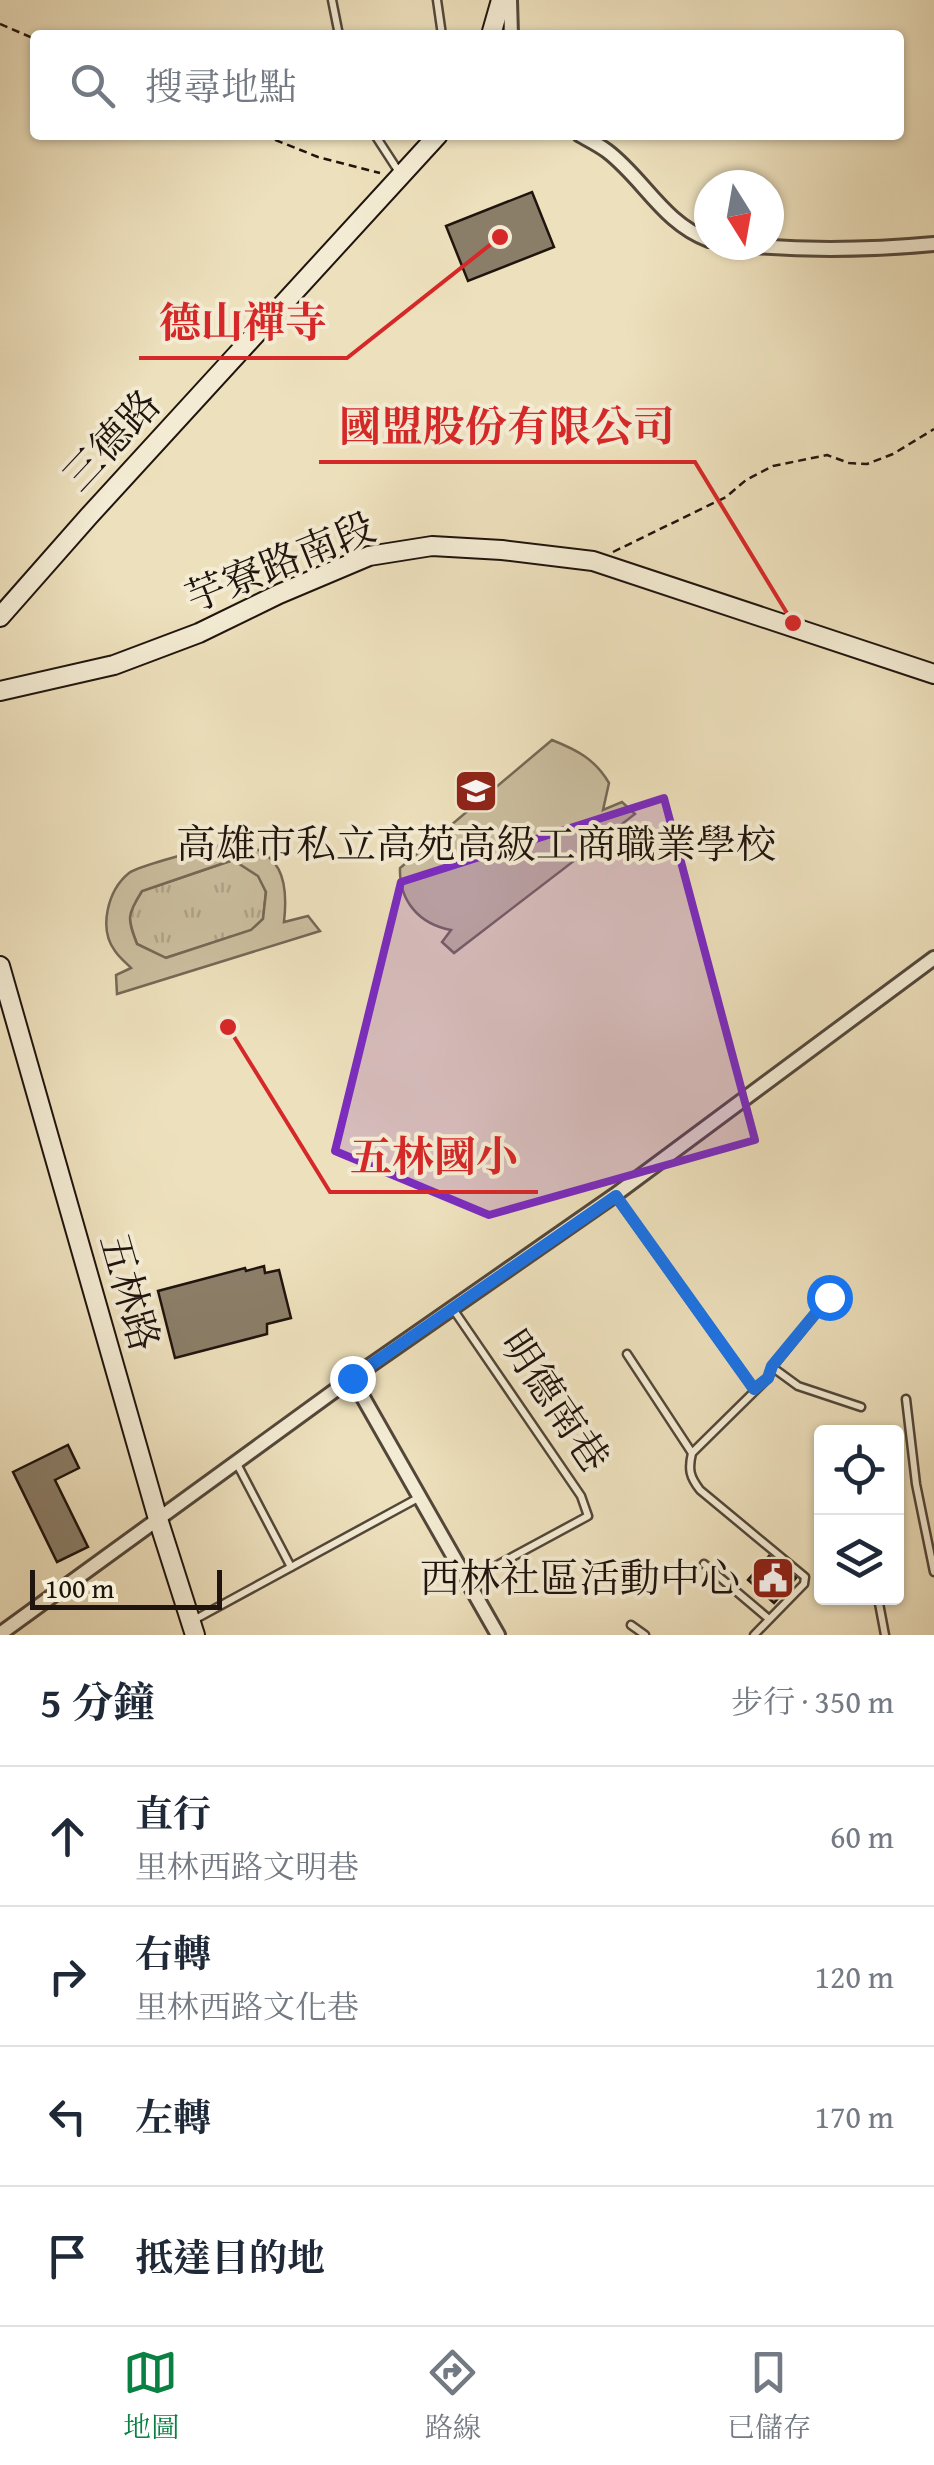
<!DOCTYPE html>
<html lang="zh-TW">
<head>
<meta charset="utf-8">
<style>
  body { margin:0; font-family:"Gentium Book Plus","Noto Serif TC",serif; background:#f6f6f7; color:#1f2937 }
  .controls { position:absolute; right:30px; bottom:30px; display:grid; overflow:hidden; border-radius:10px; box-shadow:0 2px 8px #0004 }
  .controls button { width:90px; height:90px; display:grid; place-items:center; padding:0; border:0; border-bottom:2px solid #e0e1e3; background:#fff; color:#1f2937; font:50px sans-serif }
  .compass { position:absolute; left:694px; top:170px; width:90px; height:90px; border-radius:50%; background:#fff; box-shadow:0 2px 8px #0004; rotate:169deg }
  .scale { position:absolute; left:30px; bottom:25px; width:192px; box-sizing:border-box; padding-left:10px; border:5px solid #20140e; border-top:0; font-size:28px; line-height:35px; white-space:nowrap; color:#20140e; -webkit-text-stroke:8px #f3ebd3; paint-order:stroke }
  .stop { position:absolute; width:30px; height:30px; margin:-22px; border:8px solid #1a73e8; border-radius:50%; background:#fff }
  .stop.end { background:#1a73e8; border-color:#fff; box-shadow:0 2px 10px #0008 }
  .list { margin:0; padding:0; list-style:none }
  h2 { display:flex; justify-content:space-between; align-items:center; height:130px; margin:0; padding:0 40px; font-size:42px }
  h2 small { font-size:32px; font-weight:400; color:#747a83 }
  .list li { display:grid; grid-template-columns:65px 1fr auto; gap:30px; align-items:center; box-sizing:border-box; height:140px; padding:0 40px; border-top:2px solid #e0e1e3 }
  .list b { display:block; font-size:38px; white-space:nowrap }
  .list p { margin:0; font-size:32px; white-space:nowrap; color:#747a83 }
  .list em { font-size:32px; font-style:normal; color:#747a83 }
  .icon { flex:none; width:55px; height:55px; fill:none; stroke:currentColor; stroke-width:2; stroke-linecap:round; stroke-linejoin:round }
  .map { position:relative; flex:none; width:934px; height:1635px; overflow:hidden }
  .search { position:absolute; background:#fff; box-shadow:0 2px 8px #0004; left:30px; right:30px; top:30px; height:110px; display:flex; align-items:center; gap:25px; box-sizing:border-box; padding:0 35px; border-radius:10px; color:#747a83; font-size:38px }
  .sheet { height:690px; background:#fff }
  nav { display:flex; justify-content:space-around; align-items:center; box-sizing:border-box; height:140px; border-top:2px solid #e0e1e3; background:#fff; font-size:28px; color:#747a83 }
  nav a { display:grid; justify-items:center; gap:5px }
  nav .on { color:#0b8043 }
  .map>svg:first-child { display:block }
</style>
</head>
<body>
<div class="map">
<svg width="934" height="1635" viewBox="0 0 934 1635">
  <defs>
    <pattern id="grass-tufts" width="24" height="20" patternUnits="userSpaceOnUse" patternTransform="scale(2.5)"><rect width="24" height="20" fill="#cabd9e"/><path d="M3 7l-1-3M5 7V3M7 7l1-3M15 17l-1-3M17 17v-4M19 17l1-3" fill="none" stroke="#ada287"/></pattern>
  </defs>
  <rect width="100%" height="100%" fill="#ede0bc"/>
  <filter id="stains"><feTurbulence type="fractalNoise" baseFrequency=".002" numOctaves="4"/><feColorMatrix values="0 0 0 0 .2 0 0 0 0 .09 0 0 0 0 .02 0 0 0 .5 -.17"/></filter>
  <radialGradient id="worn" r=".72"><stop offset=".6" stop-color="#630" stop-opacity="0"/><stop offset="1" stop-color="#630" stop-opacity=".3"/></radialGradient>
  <path fill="url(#grass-tufts)" stroke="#756856" stroke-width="2.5" d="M233,860L258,875L266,892L263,919L252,930L165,958L137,944L129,923V912L142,891Z"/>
  <g fill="#cabd9e" stroke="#756856" stroke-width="2.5" fill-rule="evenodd">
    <path d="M552,740C577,750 595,759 609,783L603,810L622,802L635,814L454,953L442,942L451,930C419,924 399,901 400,868Z"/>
    <path d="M234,841C281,852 289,878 284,922L308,916L320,931L117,994L116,975L131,968C126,963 119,957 115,951C98,928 108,890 129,873C141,864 214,847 234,841ZM233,860L258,876L266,892L263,919L251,930L166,958L137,944C127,918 127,915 142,891Z"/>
  </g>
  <g fill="#8b7e68" stroke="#20140e" stroke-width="2.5">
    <path d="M532,192L554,247L468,281L446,226Z"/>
    <path d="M264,1266L265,1273L279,1270L291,1318L267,1324V1334L175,1358L158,1291L245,1268L246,1271Z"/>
    <path d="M68,1445L79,1468L55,1480L88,1547L57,1562L13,1472Z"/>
    <path d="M769,1556L796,1578L774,1603L748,1580Z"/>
  </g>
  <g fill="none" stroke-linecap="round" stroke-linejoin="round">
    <g stroke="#53473a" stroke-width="11">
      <g id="lane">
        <path d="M332,0L339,35"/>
        <path d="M437,0L442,35"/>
        <path d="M375,135L399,172"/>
        <path d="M615,1195L754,1389"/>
        <path d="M453,1309L581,1496L588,1516L466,1582"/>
        <path d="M627,1354L692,1453"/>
        <path d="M772,1367L798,1386L861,1407"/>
        <path d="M906,1399L916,1484L934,1572"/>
        <path d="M236,1462L291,1567"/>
        <path d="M704,1564L769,1619"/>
        <path d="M878,1598L885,1635"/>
        <path d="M192,1621L418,1498"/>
        <path d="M631,1625L645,1635"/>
        <path d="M754,1635L804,1584L805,1577L700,1490C690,1477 688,1470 692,1453L768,1378L772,1367L829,1297"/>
      </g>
    </g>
    <g stroke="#53473a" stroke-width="18">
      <g id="street">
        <path d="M510,0L511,35"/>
        <path d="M580,135C589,140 599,145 607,151C644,179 663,223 709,240"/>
        <path d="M743,245C808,251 869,250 934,244"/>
        <path d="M352,1378L498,1635"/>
        <path d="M0,1634L352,1378L615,1195L934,958"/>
      </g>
    </g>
    <g stroke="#20140e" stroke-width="22">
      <g id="secondary">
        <path d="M491,35L501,0"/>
        <path d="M0,617L89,516L438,135"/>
        <path d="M0,691L114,665L199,633L279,594L369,556L432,546L502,550L593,561L934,674"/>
        <path d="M0,966L158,1519L195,1635"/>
      </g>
    </g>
    <g stroke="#20140e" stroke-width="2.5" stroke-dasharray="8 5" stroke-linecap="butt">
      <path d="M0,24L35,39"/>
      <path d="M263,135L318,157L380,173"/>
      <path d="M613,552L726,497L746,480L773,466L827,455L849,463L867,464L893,454L934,429"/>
    </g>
    <use href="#lane" stroke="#f3ebd3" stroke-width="6"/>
    <use href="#street" stroke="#f3ebd3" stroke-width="12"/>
    <use href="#secondary" stroke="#f3ebd3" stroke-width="18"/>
  </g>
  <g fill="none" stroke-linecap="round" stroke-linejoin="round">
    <path stroke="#1a73e8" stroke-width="12" d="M352,1378L616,1196L754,1389L768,1378L772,1366L829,1297"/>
  </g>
  <path fill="#7b2cbf" fill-opacity="0.2" stroke="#7b2cbf" stroke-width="8" stroke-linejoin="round" d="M664,798L755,1140L489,1215L335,1151L401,882Z"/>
  <defs>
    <g id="school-square" transform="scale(2.25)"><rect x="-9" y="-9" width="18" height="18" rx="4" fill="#8f2418" stroke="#f3ebd3"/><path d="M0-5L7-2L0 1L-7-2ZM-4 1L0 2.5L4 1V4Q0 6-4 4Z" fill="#fff"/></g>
    <g id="civic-square" transform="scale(2.25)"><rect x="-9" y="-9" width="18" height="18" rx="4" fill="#8f2418" stroke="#f3ebd3"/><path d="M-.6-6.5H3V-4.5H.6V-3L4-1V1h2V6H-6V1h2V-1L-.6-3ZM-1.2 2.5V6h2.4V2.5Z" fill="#fff"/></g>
  </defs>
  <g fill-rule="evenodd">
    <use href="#school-square" x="476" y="791"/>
    <use href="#civic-square" x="773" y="1578"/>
  </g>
  <g text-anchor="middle" stroke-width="8" stroke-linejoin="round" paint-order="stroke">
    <g font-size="40" fill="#20140e" stroke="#f3ebd3">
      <text transform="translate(111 440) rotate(-47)" y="14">三德路</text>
      <text transform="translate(280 562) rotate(-22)" y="14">芋寮路南段</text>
      <text transform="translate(130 1292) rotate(74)" y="14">五林路</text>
      <text transform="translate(555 1401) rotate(56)" y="14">明德南巷</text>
    </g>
    <g font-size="40" fill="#20140e" stroke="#f3ebd3">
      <text x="476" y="858">高雄市私立高苑高級工商職業學校</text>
      <text x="740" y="1592" text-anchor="end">西林社區活動中心</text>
    </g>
  </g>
  <path fill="none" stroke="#d62828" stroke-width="4" d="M500 237L347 358H139M793 623L695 462H319M228 1027L330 1192H538"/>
  <g fill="#d62828" stroke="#f3ebd3" stroke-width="4">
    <circle cx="500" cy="237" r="10"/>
    <circle cx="793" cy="623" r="10"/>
    <circle cx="228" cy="1027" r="10"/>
  </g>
  <g font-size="42" text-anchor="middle" font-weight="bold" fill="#d62828" stroke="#f3ebd3" stroke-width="8" stroke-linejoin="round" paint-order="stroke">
    <text x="243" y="337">德山禪寺</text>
    <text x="507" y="441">國盟股份有限公司</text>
    <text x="434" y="1171">五林國小</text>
  </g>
  <rect width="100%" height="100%" filter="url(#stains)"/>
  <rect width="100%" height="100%" fill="url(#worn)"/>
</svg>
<div class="controls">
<button><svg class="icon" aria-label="locate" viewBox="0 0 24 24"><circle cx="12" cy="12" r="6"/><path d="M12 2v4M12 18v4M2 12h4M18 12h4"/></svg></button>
<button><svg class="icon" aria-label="layers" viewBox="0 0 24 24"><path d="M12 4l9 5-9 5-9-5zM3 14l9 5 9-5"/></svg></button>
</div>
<svg class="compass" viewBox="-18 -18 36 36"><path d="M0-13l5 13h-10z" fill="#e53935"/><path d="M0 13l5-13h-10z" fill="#747a83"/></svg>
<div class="scale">100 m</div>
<div class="stop" style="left:829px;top:1297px"></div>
<div class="stop end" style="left:352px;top:1378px"></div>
<div class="search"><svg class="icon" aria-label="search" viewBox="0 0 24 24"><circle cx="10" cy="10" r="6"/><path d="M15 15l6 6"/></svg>搜尋地點</div>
</div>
<section class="sheet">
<h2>5 分鐘<small>步行 · 350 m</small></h2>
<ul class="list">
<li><svg class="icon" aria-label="ahead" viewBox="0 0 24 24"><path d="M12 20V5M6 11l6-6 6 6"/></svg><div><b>直行</b><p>里林西路文明巷</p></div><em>60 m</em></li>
<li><svg class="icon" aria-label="right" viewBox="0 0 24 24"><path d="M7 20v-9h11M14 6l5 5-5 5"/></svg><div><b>右轉</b><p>里林西路文化巷</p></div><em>120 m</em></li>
<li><svg class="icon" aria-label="left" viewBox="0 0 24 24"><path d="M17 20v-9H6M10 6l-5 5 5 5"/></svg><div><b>左轉</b></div><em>170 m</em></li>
<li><svg class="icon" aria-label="arrive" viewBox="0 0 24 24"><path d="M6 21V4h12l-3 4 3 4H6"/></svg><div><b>抵達目的地</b></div></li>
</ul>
</section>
<nav>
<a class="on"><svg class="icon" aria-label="map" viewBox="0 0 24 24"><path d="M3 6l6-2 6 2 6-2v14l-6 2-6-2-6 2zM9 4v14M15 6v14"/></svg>地圖</a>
<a><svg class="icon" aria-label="directions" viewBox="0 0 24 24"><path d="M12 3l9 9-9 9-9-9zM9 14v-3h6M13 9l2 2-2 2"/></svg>路線</a>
<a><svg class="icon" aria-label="saved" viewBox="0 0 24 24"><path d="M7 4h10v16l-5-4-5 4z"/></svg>已儲存</a>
</nav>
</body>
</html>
